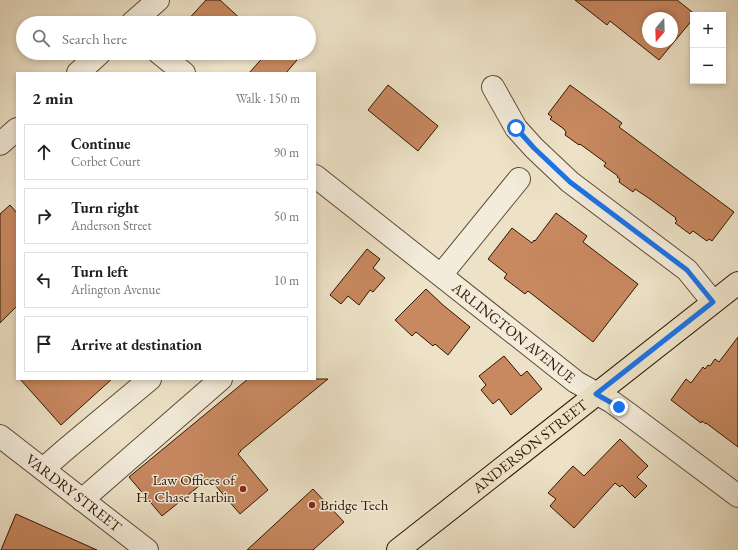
<!DOCTYPE html>
<html lang="en">
<head>
<meta charset="utf-8">
<style>
  body { margin:0; font-family:"EB Garamond",serif; background:#f2f2f2; color:#222 }
  .controls { position:absolute; right:12px; top:12px; display:grid; overflow:hidden; border-radius:0px; box-shadow:0 2px 6px #0003 }
  .controls button { width:36px; height:36px; display:grid; place-items:center; padding:0; border:0; border-bottom:1px solid #e0e0e0; background:#fff; color:#222; font:20px sans-serif }
  .compass { position:absolute; left:642px; top:12px; width:36px; height:36px; border-radius:50%; background:#fff; box-shadow:0 2px 6px #0003; rotate:199deg }
  .stop { position:absolute; width:12px; height:12px; margin:-9px; border:3px solid #1a73e8; border-radius:50%; background:#fff }
  .stop.end { background:#1a73e8; border-color:#fff; box-shadow:0 1px 4px #0008 }
  .list { margin:0; padding:0; list-style:none }
  h2 { display:flex; justify-content:space-between; align-items:center; height:52px; margin:0; padding:0 16px; font-size:17px }
  h2 small { font-size:13px; font-weight:400; color:#767676 }
  .list li { display:grid; grid-template-columns:26px 1fr auto; gap:12px; align-items:center; box-sizing:border-box; height:56px; margin:0 8px 8px; padding:0 8px; border:1px solid #e0e0e0; border-radius:0px }
  .list b { display:block; font-size:15px; white-space:nowrap }
  .list p { margin:0; font-size:13px; white-space:nowrap; color:#767676 }
  .list em { font-size:13px; font-style:normal; color:#767676 }
  .icon { flex:none; width:22px; height:22px; fill:none; stroke:currentColor; stroke-width:2; stroke-linecap:round; stroke-linejoin:round }
  .map { position:relative; flex:none; width:738px; height:550px; overflow:hidden }
  .search { position:absolute; background:#fff; box-shadow:0 2px 6px #0003; left:16px; top:16px; width:300px; height:44px; display:flex; align-items:center; gap:10px; box-sizing:border-box; padding:0 14px; border-radius:22px; color:#767676; font-size:15px }
  .panel { position:absolute; background:#fff; box-shadow:0 2px 6px #0003; left:16px; top:72px; width:300px; height:308px; border-radius:0px }
  .map>svg:first-child { display:block }
</style>
</head>
<body>
<div class="map">
<svg width="738" height="550" viewBox="0 0 738 550">
  <rect width="100%" height="100%" fill="#ede2c7"/>
  <filter id="stains"><feTurbulence type="fractalNoise" baseFrequency=".005" numOctaves="4"/><feColorMatrix values="0 0 0 0 .2 0 0 0 0 .09 0 0 0 0 .02 0 0 0 .5 -.17"/></filter>
  <radialGradient id="worn" r=".72"><stop offset=".6" stop-color="#630" stop-opacity="0"/><stop offset="1" stop-color="#630" stop-opacity=".3"/></radialGradient>
  <g fill="#c88860" stroke="#2e1700" fill-rule="evenodd">
    <path d="M206,0H220L245,23H185Z"/>
    <path d="M575,0H677L696,15H693V19L659,60L610,21L607,25ZM648,18H672V42H648Z"/>
    <path d="M267,53H289L297,60L286,73H249Z"/>
    <path d="M388,85L438,126L418,151L368,110Z"/>
    <path d="M570,85L622,123L619,127L734,212L712,241L709,239L707,241L693,231L690,234L675,223L677,221L675,219L676,218L650,199L635,189L633,192L619,182L620,179L617,177L618,176L604,166L606,163L580,144L579,145L565,135L566,132L564,129L550,119L552,117L548,114Z"/>
    <path d="M10,205L17,213V306L0,323V214Z"/>
    <path d="M556,213L587,236L583,242L638,284L593,342L528,291L525,294L504,278L507,274L488,259L512,228L532,243L534,240L535,241Z"/>
    <path d="M367,249L380,259L373,268L385,278L373,292L370,290L359,305L348,296L341,304L330,295Z"/>
    <path d="M426,289L443,305L470,327L448,355L435,344L433,346L416,332L412,336L395,320Z"/>
    <path d="M738,337V447L706,423V424L702,421L701,423L671,400L686,379L691,383L703,367L705,369L708,365L710,366L715,359L719,362Z"/>
    <path d="M504,356L521,376L527,371L542,389L511,415L499,399L493,404L481,390L486,385L479,376Z"/>
    <path d="M20,379H112L61,425Z"/>
    <path d="M248,379H328L240,451H241L238,454L268,490L240,514L209,478L162,516L129,477Z"/>
    <path d="M620,439L648,466L637,477L647,486L635,498L622,485L620,487L615,483L574,528L550,506L556,499L548,493L573,466L584,476Z"/>
    <path d="M313,489L344,522L313,550H247Z"/>
    <path d="M16,514L97,550H1Z"/>
  </g>
  <g fill="none" stroke-linecap="round" stroke-linejoin="round">
    <g stroke="#5e4a32" stroke-width="24">
      <g id="minor">
        <path d="M132,23L158,0"/>
        <path d="M159,53L184,73"/>
        <path d="M78,73L100,53"/>
        <path d="M493,87L516,128L534,148L570,182L687,270L713,302"/>
        <path d="M0,144L17,129"/>
        <path id="s1" d="M315,176L576,382L612,402L630,415L738,496"/>
        <path d="M441,275L519,179"/>
        <path id="s2" d="M0,436L147,550"/>
        <path d="M43,469L66,449L150,379"/>
        <path d="M82,500L221,379"/>
      </g>
    </g>
    <g stroke="#2e1700" stroke-width="24">
      <g id="major">
        <path id="s3" d="M398,550L738,283"/>
      </g>
    </g>
    <use href="#minor" stroke="#f3ecdb" stroke-width="22"/>
    <use href="#major" stroke="#ede2c7" stroke-width="22"/>
  </g>
  <g fill="none" stroke-linecap="round" stroke-linejoin="round">
    <path stroke="#1a73e8" stroke-width="5" d="M516,128L534,148L570,182L687,270L713,302L596,394L619,407"/>
  </g>
  <g fill="#8f2418" stroke="#f3ecdb" stroke-width="1.5">
    <circle cx="243" cy="489" r="4"/>
    <circle cx="312" cy="505" r="4"/>
  </g>
  <g text-anchor="middle" stroke-width="3" stroke-linejoin="round" paint-order="stroke">
    <g font-size="15" fill="#2e1700" stroke="#f3ecdb">
      <text dy="5" stroke="none"><textPath href="#s1" startOffset="253">ARLINGTON AVENUE</textPath></text>
      <text dy="5" stroke="none"><textPath href="#s3" startOffset="168">ANDERSON STREET</textPath></text>
      <text dy="5" stroke="none"><textPath href="#s2" startOffset="93">VARDRY STREET</textPath></text>
    </g>
    <g font-size="15" fill="#2e1700" stroke="#f3ecdb" text-anchor="end">
      <text x="235" y="485">Law Offices of<tspan x="235" dy="17">H. Chase Harbin</tspan></text>
      <text x="320" y="510" text-anchor="start">Bridge Tech</text>
    </g>
  </g>
  <rect width="100%" height="100%" filter="url(#stains)"/>
  <rect width="100%" height="100%" fill="url(#worn)"/>
</svg>
<div class="controls">
<button>+</button>
<button>−</button>
</div>
<svg class="compass" viewBox="-18 -18 36 36"><path d="M0-13l5 13h-10z" fill="#e53935"/><path d="M0 13l5-13h-10z" fill="#767676"/></svg>
<div class="stop" style="left:516px;top:128px"></div>
<div class="stop end" style="left:619px;top:407px"></div>
<div class="search"><svg class="icon" aria-label="search" viewBox="0 0 24 24"><circle cx="10" cy="10" r="6"/><path d="M15 15l6 6"/></svg>Search here</div>
<section class="panel">
<h2>2 min<small>Walk · 150 m</small></h2>
<ul class="list">
<li><svg class="icon" aria-label="ahead" viewBox="0 0 24 24"><path d="M12 20V5M6 11l6-6 6 6"/></svg><div><b>Continue</b><p>Corbet Court</p></div><em>90 m</em></li>
<li><svg class="icon" aria-label="right" viewBox="0 0 24 24"><path d="M7 20v-9h11M14 6l5 5-5 5"/></svg><div><b>Turn right</b><p>Anderson Street</p></div><em>50 m</em></li>
<li><svg class="icon" aria-label="left" viewBox="0 0 24 24"><path d="M17 20v-9H6M10 6l-5 5 5 5"/></svg><div><b>Turn left</b><p>Arlington Avenue</p></div><em>10 m</em></li>
<li><svg class="icon" aria-label="arrive" viewBox="0 0 24 24"><path d="M6 21V4h12l-3 4 3 4H6"/></svg><div><b>Arrive at destination</b></div></li>
</ul>
</section>
</div>
</body>
</html>
